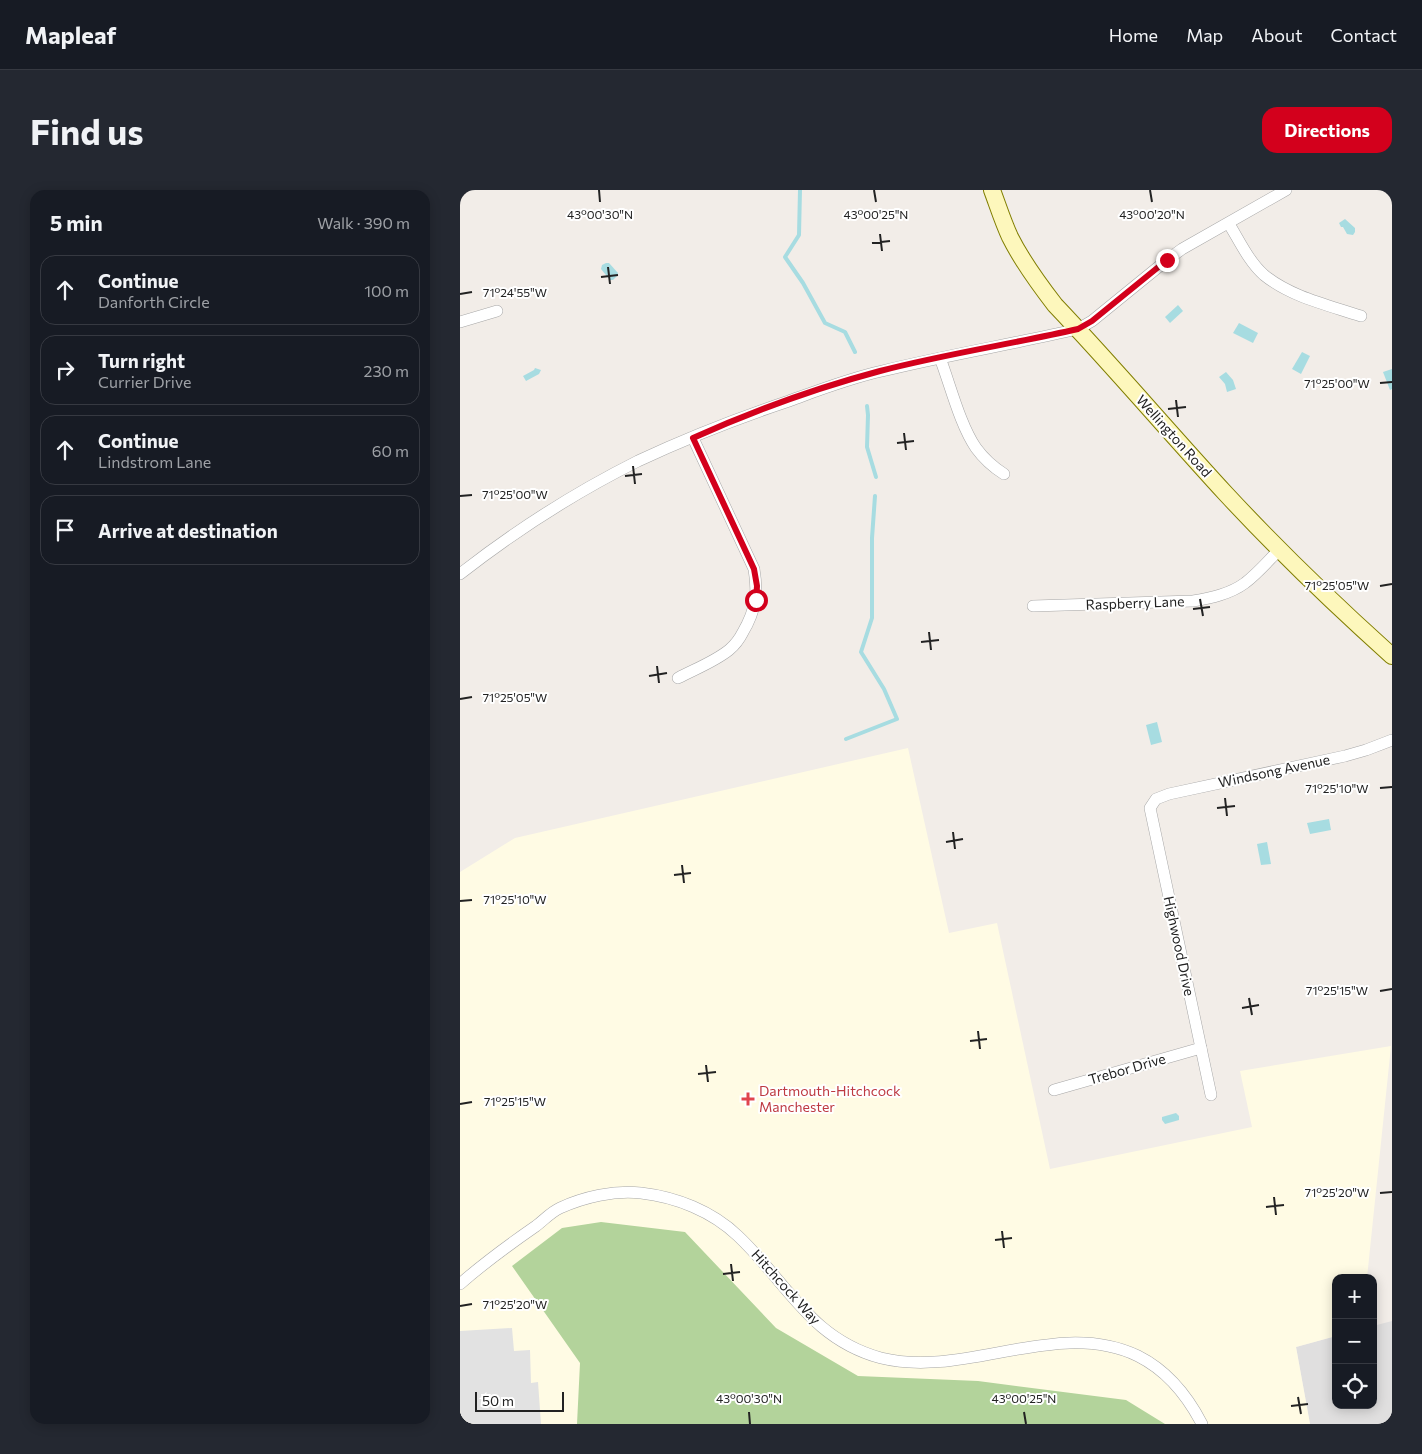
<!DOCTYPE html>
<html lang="en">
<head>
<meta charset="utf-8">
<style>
  body { margin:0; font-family:Commissioner,sans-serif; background:#242831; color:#f1f3f6 }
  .controls { position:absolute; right:15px; bottom:15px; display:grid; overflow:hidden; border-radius:10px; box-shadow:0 2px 12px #0003 }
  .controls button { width:45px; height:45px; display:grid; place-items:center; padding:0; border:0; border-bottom:1px solid #363941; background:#171b24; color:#f1f3f6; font:25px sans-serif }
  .scale { position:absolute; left:15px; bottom:12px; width:89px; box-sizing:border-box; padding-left:5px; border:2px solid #222; border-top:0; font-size:14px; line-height:18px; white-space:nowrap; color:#222; -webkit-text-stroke:4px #fff; paint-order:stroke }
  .stop { position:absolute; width:15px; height:15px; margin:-11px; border:4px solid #d3001c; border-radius:50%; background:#fff }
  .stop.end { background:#d3001c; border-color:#fff; box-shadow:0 1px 5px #0008 }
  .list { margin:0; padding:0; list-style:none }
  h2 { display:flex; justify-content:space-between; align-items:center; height:65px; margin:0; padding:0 20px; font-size:21px }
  h2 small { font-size:16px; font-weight:400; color:#9ea1a6 }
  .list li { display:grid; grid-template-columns:32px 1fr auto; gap:15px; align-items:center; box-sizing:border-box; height:70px; margin:0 10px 10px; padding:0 10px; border:1px solid #363941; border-radius:15px }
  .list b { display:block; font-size:19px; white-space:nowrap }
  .list p { margin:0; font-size:16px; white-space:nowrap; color:#9ea1a6 }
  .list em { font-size:16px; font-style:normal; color:#9ea1a6 }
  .icon { flex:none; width:28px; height:28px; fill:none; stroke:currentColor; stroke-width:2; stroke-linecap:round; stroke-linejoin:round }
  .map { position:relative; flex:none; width:932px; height:1234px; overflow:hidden; border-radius:15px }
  header { display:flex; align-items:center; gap:30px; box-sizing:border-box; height:70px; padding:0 25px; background:#171b24; border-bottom:1px solid #363941 }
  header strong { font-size:24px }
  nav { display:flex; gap:28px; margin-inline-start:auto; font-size:18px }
  .intro { display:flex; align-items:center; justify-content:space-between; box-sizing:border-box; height:120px; padding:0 30px }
  h1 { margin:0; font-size:35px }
  .button { padding:12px 22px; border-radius:15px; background:#d3001c; color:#fff; font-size:18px; font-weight:700 }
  main { display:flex; gap:30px; padding:0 30px }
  aside { flex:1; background:#171b24; border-radius:15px; box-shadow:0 2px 12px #0003 }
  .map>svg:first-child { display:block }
</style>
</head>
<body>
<header>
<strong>Mapleaf</strong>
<nav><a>Home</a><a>Map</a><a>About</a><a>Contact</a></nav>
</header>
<div class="intro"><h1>Find us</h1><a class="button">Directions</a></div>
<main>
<aside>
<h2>5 min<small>Walk · 390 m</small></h2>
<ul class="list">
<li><svg class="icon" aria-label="ahead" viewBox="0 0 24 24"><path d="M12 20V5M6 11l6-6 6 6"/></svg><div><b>Continue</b><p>Danforth Circle</p></div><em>100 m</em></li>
<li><svg class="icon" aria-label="right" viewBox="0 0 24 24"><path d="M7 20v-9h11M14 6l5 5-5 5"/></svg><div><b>Turn right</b><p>Currier Drive</p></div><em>230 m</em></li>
<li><svg class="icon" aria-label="ahead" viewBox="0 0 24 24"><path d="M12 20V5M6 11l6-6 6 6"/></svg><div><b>Continue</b><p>Lindstrom Lane</p></div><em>60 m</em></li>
<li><svg class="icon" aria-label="arrive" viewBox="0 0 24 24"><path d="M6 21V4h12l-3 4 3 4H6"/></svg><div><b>Arrive at destination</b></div></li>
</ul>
</aside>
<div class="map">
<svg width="932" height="1234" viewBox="0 0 932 1234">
  <rect width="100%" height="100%" fill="#f2ede8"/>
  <path fill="#e0dfdf" d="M932,1131V1234H850L836,1157L876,1146V1215H913V1136Z"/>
  <path fill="#fffbe4" d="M448,558L489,743L537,733L590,979L792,937L780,881L931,856L907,1088H876V1146L836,1157L850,1234H0V682L55,648Z"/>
  <path fill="#b3d39b" d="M141,1032L225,1042L316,1138L398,1186L518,1191L666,1210L705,1234H117L120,1173L52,1076L102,1038Z"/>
  <path fill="#e2e2e2" d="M52,1138L54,1161L70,1160L71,1193L78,1192L81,1234H0V1141Z"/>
  <g fill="#a7dce1">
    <path d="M885,29L895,38V42L893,45L887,44L883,37H881L879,33Z"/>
    <path d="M146,73H149L158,83L157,86L153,90H150L141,79L142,75Z"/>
    <path d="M718,115L723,121L710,133L705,127Z"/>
    <path d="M779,133L798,143L793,153L773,143Z"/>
    <path d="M842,162L850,166L841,184L832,179Z"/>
    <path d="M75,178L81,180L79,184L66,191L63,186L74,180Z"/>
    <path d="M932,179V199L930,200L923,182Z"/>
    <path d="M766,182L773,190L776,199L767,202L765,194L759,187Z"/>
    <path d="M697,532L702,552L691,555L686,535Z"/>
    <path d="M869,629L871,640L850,644L847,633Z"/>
    <path d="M807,652L811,674L801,675L797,654Z"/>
    <path d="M716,923L719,926V930L705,934L702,930V927Z"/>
  </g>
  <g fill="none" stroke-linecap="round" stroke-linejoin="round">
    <g stroke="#a7dce1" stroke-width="4">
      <path d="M340,0L339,45L325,67L343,93L365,133L385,142L395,162"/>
      <path d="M407,216L408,225L407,257L416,287"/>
      <path d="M386,549L437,529L424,499L401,462L412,428V348L415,306"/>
    </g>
    <g stroke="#a6a6a6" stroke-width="12">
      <g id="minor">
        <path d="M769,34C779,50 789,72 804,85C831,107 868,115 901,126"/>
        <path d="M0,132L37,121"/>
        <path d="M480,168C490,194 500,235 516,258C524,269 533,277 544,284"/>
        <path d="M0,384C55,341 116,302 178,271C227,248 278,228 329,211C359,200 390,188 422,181C487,165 553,154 618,139L632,131L707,70L722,59L826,0"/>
        <path d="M573,416L733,411C751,408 770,404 785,393C798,383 808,371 819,360"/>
        <path d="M218,488C235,479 254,472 269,460C275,455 280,448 283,442C296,420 298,403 294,379L233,248"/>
        <path d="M594,900L741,858"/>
        <path d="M751,905L690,618L696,609L709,604L885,566L906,560L932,550"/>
        <path d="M0,1094C24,1073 50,1054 76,1036C84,1030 91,1022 100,1018C124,1007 154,1000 181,1003C216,1007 252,1021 278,1046C327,1092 350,1149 421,1168C506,1189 597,1127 678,1166C708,1181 727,1205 742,1234"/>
      </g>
    </g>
    <g stroke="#817e00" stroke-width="18">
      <path id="secondary" d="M532,0C538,16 543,32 550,47C562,71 578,93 595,115C653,176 708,241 766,304C818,360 874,414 932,466"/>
    </g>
    <use href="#minor" stroke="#fff" stroke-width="11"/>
    <use href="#secondary" stroke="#fdf7bc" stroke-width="16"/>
  </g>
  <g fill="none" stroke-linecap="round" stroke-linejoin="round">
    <path stroke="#d3001c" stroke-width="6" d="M296,410L297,396L294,379L233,248C293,221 356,198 420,181C485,164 552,154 618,139L632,131L707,70"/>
  </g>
  <path fill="none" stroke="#222" stroke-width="2" d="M139,0L140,12M414,0L416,12M690,0L692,12M420,44L422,61M412,53L430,51M148,77L150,94M141,87L158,85M0,104L12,102M920,193L932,192M716,210L718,227M708,219L726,217M444,243L446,260M437,253L454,251M173,276L175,294M165,286L182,284M0,306L12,305M920,396L932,394M740,409L743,426M733,419L750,417M469,442L471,460M461,452L479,450M197,476L199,493M189,486L207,483M0,509L12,507M920,598L932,597M765,608L767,626M757,618L775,616M493,642L495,659M486,652L503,649M222,675L224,693M214,685L231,683M0,711L12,710M920,801L932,799M789,808L792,825M782,818L799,815M518,841L520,859M510,851L527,849M246,875L248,892M238,884L256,882M0,914L12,912M920,1003L932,1002M814,1007L816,1025M806,1017L824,1015M542,1041L544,1058M535,1050L552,1048M271,1074L273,1091M263,1084L280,1082M0,1116L12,1114M838,1207L841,1224M831,1216L848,1214M289,1222L290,1234M564,1222L566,1234"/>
  <path fill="#e0444e" stroke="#fff" stroke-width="2" d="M285.5 901.5h5v5h5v5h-5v5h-5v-5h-5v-5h5z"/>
  <g text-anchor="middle" stroke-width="4" stroke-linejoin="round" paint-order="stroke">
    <g font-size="14" fill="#222" stroke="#fff">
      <text transform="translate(714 246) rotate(48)" y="5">Wellington Road</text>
      <text transform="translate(675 413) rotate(-2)" y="5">Raspberry Lane</text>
      <text transform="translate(814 581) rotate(-12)" y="5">Windsong Avenue</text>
      <text transform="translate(719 756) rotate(78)" y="5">Highwood Drive</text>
      <text transform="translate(667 879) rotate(-16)" y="5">Trebor Drive</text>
      <text transform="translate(326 1097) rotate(48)" y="5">Hitchcock Way</text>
    </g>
    <g font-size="14" fill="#be3a42" stroke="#fff" text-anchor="start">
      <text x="299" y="906">Dartmouth-Hitchcock<tspan x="299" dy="16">Manchester</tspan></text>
    </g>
  </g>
  <g font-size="12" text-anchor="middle" fill="#222" stroke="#fff" stroke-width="4" stroke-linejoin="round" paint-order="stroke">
    <text x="140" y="29">43°00'30"N</text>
    <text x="416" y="29">43°00'25"N</text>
    <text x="692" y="29">43°00'20"N</text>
    <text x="55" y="107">71°24'55"W</text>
    <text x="877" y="198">71°25'00"W</text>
    <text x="55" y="309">71°25'00"W</text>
    <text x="877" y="400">71°25'05"W</text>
    <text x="55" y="512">71°25'05"W</text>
    <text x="877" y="603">71°25'10"W</text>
    <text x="55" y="714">71°25'10"W</text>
    <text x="877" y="805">71°25'15"W</text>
    <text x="55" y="916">71°25'15"W</text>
    <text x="877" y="1007">71°25'20"W</text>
    <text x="55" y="1119">71°25'20"W</text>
    <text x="289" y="1213">43°00'30"N</text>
    <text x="564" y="1213">43°00'25"N</text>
  </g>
</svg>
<div class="controls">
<button>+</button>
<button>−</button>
<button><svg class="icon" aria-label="locate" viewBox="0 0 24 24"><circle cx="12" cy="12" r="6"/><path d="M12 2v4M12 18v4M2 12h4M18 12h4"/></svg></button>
</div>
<div class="scale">50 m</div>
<div class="stop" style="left:296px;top:410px"></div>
<div class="stop end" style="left:707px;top:70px"></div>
</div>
</main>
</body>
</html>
